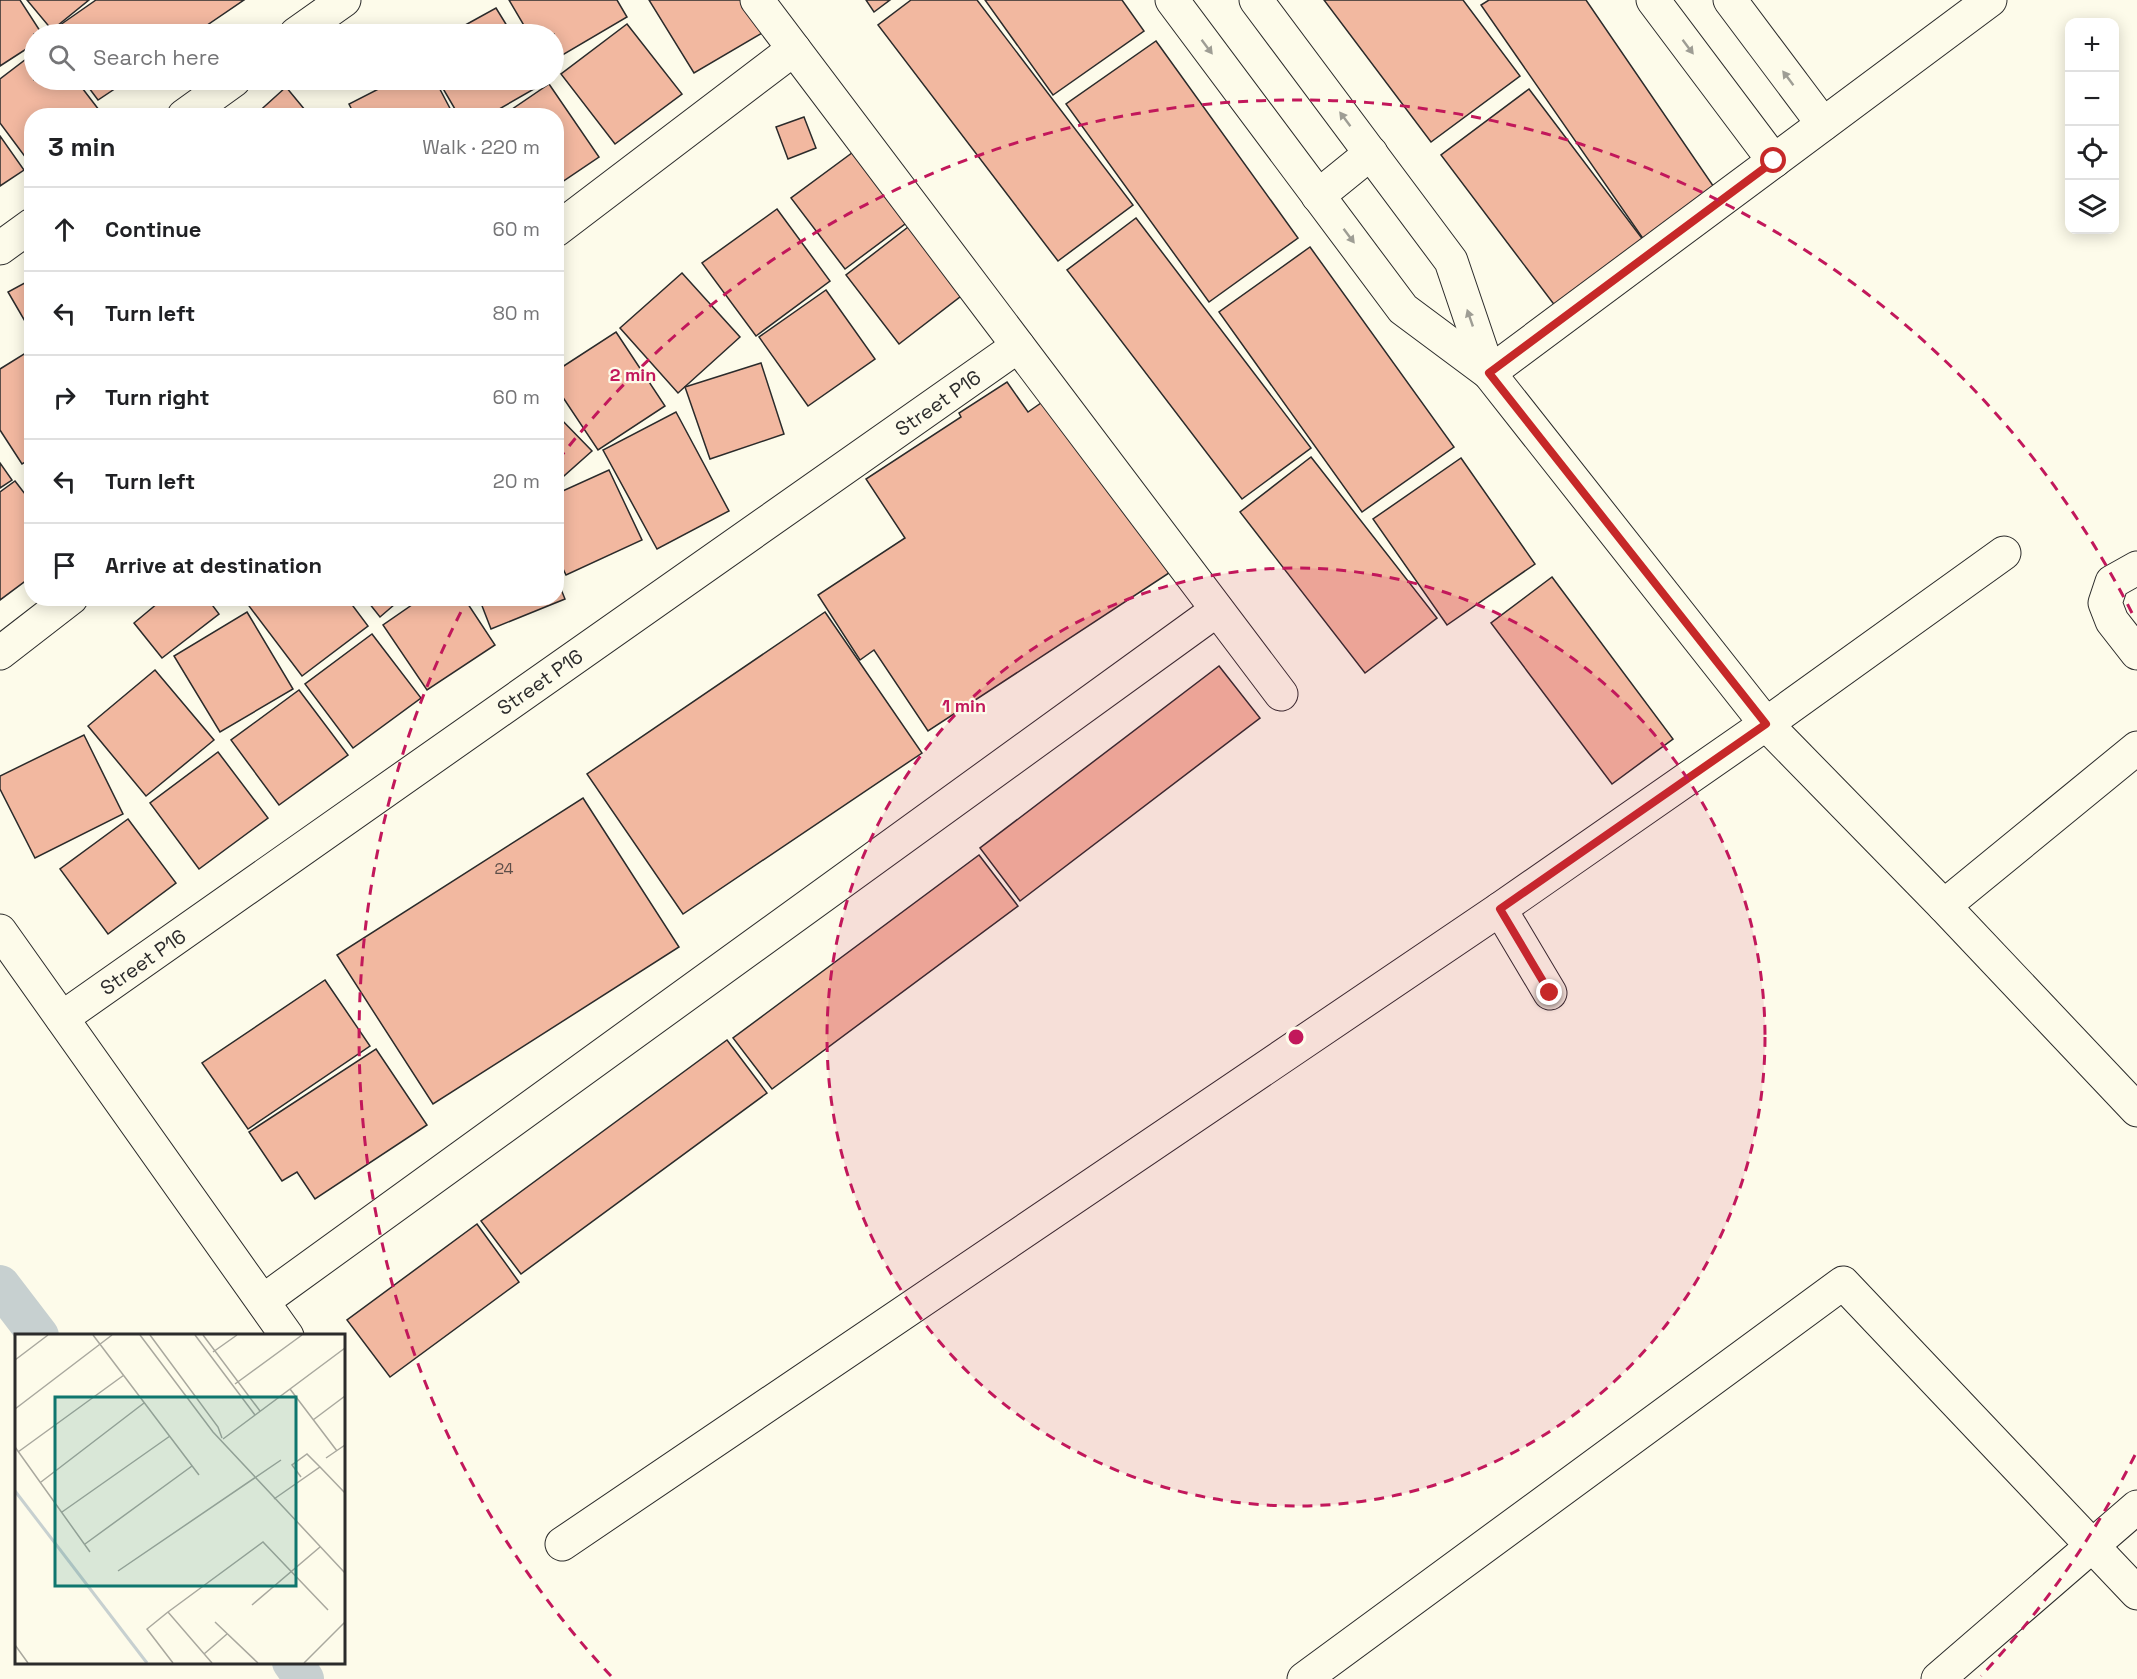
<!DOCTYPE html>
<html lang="en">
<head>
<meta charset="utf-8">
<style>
  body { margin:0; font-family:"Space Grotesk",sans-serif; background:#f2f2f2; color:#202124 }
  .controls { position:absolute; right:18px; top:18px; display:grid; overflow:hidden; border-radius:12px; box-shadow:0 3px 15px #0003 }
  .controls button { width:54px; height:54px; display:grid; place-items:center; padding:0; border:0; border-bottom:2px solid #e0e0e0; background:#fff; color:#202124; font:30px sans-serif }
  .stop { position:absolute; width:18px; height:18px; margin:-14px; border:4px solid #c62828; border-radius:50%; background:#fff }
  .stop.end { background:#c62828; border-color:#fff; box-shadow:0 2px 6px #0008 }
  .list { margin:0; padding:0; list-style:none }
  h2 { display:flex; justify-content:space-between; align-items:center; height:78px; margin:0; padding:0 24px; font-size:26px }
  h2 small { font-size:20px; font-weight:400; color:#757577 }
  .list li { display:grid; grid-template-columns:39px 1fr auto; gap:18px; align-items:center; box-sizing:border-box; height:84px; padding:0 24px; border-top:2px solid #e0e0e0 }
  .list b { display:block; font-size:22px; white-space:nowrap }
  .list em { font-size:20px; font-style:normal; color:#757577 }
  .icon { flex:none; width:33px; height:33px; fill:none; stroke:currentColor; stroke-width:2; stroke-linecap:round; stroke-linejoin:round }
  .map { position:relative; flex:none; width:2137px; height:1679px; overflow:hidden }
  .search { position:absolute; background:#fff; box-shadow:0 3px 15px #0003; left:24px; top:24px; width:540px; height:66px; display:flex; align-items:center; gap:15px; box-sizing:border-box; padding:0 21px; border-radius:33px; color:#757577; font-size:22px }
  .panel { position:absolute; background:#fff; box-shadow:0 3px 15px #0003; left:24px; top:108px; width:540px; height:498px; border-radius:24px }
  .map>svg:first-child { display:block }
</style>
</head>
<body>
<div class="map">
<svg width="2137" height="1679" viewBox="0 0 2137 1679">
  <rect width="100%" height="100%" fill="#fdfbea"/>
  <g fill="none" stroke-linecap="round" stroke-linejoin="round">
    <g stroke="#c7d0d0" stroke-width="40">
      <path d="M0,1285L39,1336"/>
      <path d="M292,1662L304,1679"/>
    </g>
  </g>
  <g fill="#f2b8a0" stroke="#2b2b2b" stroke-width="1.5">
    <path d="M0,0H20L42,34H34V44L0,66Z"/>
    <path d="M27,0H89L52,30Z"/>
    <path d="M96,0H244L194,34H52L50,32Z"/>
    <path d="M509,0H617L627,17L554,60V34H529Z"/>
    <path d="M649,0H749L767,30L694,73Z"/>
    <path d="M866,0H890L874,12Z"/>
    <path d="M911,0H977L1133,205L1058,261L878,25Z"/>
    <path d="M985,0H1122L1144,31L1053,95Z"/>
    <path d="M1324,0H1463L1520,76L1431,142Z"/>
    <path d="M1489,0H1586L1716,190L1644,240L1481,5Z"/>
    <path d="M496,8L512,34H449Z"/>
    <path d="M627,24L682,94L615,144L561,74Z"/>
    <path d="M1156,41L1298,238L1209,302L1066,104Z"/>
    <path d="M34,53V80H76L99,110L92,116H32V160L29,162L0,123V79Z"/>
    <path d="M83,80H128L98,100Z"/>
    <path d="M396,80H435L454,116H355L349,104Z"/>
    <path d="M438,80H538L541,85L487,116H459Z"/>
    <path d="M549,84L599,157L556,186V116H502Z"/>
    <path d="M286,87L310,116H254Z"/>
    <path d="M1529,89L1647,245L1559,311L1441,155Z"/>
    <path d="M804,117L816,148L788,159L776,127Z"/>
    <path d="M0,136L24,170L0,186Z"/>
    <path d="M860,147L913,218L845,269L791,198Z"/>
    <path d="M777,209L830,281L756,336L702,263Z"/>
    <path d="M1136,218L1311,448L1242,499L1067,270Z"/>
    <path d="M912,224L965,293L899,344L846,275Z"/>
    <path d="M1310,247L1454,447L1362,512L1219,312Z"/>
    <path d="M682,273L740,337L678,393L620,328Z"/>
    <path d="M32,279V320L26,323L8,292Z"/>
    <path d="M826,290L875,359L808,406L759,337Z"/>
    <path d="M616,332L665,406L598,450L556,387V371Z"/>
    <path d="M32,349V458L22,464L0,430V369Z"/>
    <path d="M761,363L784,434L710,459L685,387Z"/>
    <path d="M1007,382L1028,412L1051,396L1169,573L928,731L874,650L860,660L818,595L905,538L866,479L961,417L959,413Z"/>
    <path d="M676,412L729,511L657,549L603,450Z"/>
    <path d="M556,414L592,451L556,483Z"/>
    <path d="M1311,457L1437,618L1365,673L1240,512Z"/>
    <path d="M1461,458L1535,564L1447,625L1373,519Z"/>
    <path d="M0,463L12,480L0,488Z"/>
    <path d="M609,470L642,540L566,575L556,554V494Z"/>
    <path d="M15,481L32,503V576L0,600V492Z"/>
    <path d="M556,577L565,599L491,629L479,598H556Z"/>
    <path d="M1552,577L1673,739L1612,784L1491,623Z"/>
    <path d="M164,598H207L219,614L162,658L134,623Z"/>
    <path d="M259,598H347L368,626L302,676L249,606Z"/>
    <path d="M365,598H402L380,617Z"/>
    <path d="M422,598H464L495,645L427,690L383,625Z"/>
    <path d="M247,612L293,689L220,732L174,656Z"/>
    <path d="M825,612L922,753L683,914L587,774Z"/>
    <path d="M372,634L421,698L353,748L305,684Z"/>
    <path d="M1219,666L1260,718L1020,901L980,848Z"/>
    <path d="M155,670L214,740L146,796L88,726Z"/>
    <path d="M299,690L348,755L279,805L231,740Z"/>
    <path d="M84,735L123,814L35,858L0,789V776Z"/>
    <path d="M218,752L268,818L199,869L150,803Z"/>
    <path d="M583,798L679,947L433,1104L337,955Z"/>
    <path d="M128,819L176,883L108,934L60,869Z"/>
    <path d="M979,855L1018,906L772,1089L733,1038Z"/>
    <path d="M325,980L370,1046L248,1129L202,1063Z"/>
    <path d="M727,1040L767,1093L521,1274L481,1221Z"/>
    <path d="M376,1049L427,1125L315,1199L297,1172L282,1181L249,1132Z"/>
    <path d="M477,1224L519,1282L390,1377L347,1320Z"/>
  </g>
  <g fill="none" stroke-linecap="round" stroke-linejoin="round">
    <g stroke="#2b2b2b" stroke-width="35">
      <g id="minor">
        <path d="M757,0L1281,694"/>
        <path d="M1172,0L1403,309L1489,373L1766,724L1944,906L2137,1110"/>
        <path d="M1256,0L1451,261L1489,373"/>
        <path d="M1653,0L1774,161"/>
        <path d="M1730,0L1823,124"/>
        <path d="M296,34L344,0"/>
        <path d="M184,116L234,80"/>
        <path d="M1318,196L1371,153"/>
        <path d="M556,230L794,49"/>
        <path d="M0,248L32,225"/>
        <path d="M1489,373L1990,0"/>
        <path d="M2137,568L2112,582L2105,603L2112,621L2137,653"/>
        <path d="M0,653L71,598"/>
        <path d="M1944,906L2137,748"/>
        <path d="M1500,909L1550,993"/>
        <path d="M0,931L287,1336"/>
        <path d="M62,1018L1018,346"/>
        <path d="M263,1301L1217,610"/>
        <path d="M562,1544L1500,909L1766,724L2004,553"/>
        <path d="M1304,1679L1843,1283L2137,1593"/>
        <path d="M1938,1679L2137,1507"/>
      </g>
    </g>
    <use href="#minor" stroke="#fdfbea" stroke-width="33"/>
  </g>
  <defs><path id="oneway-solid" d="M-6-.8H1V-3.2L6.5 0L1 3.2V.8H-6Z" transform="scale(1.5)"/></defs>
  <g fill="#9e9d94">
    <use href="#oneway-solid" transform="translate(1207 47) rotate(53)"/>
    <use href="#oneway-solid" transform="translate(1688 47) rotate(53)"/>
    <use href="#oneway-solid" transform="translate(1788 78) rotate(-127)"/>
    <use href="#oneway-solid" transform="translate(1345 119) rotate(-127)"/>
    <use href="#oneway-solid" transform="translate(1349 236) rotate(53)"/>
    <use href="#oneway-solid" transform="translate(1470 318) rotate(-109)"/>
  </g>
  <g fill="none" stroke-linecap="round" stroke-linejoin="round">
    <path stroke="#c62828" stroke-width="8" d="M1550,993L1500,909L1766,724L1489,373L1774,161"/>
  </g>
  <circle cx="1296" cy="1037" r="469" fill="#c2185b" fill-opacity=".12"/>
  <g fill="none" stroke="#c2185b" stroke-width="3" stroke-dasharray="10 8">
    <circle cx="1296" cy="1037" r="469"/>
    <path d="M2135 1455A937 937 0 0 1 1981 1676M611 1676A937 937 0 0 1 465 604M558 460A937 937 0 0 1 2135 619"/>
  </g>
  <g text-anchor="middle" stroke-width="4.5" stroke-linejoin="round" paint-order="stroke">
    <g font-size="16" fill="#5d4e48">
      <text x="504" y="874">24</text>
    </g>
    <g font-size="20" fill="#2b2b2b" stroke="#fdfbea">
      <text transform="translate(938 403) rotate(-35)" y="7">Street P16</text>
      <text transform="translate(540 682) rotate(-35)" y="7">Street P16</text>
      <text transform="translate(143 962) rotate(-35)" y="7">Street P16</text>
    </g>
  </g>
  <g transform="translate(15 1334)">
    <rect width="330" height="330" fill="#fdfbea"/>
    <path fill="none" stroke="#c7d0d0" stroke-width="3" d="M0,157L132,329"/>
    <path fill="none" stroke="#a9a89e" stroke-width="1.5" d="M78,1L184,141M125,1L198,98L330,239M135,1L203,93L207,104M180,1L240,81M188,1L245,77M198,18L222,1M0,26L33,1M220,50L287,1M275,55L322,117M0,75L97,1M298,86L330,62M208,105L330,14M0,113L75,218M3,118L109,41M311,124L330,111M286,143L277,131L292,120L305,133M26,148L129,69M259,165L305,133L330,159M47,178L155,102M70,210L177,132M103,237L266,126M237,271L305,213M153,278L248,208L313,276M200,288L243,329M0,311L13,329M189,320L212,300M158,329L132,295L153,278L197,329M289,329L330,288"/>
    <path fill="#0f766e" fill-opacity="0.15" stroke="#0f766e" stroke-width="3" d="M40,63H281V252H40Z"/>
    <rect width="330" height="330" fill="none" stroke="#2b2b2b" stroke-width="3"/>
  </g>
  <circle cx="1296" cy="1037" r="9" fill="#c2185b" stroke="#fdfbea" stroke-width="3"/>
  <g font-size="18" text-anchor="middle" font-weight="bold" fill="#c2185b" stroke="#fdfbea" stroke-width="4.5" stroke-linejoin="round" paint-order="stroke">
    <text x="633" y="381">2 min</text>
    <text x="964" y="712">1 min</text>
  </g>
</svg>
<div class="controls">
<button>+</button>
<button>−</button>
<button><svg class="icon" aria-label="locate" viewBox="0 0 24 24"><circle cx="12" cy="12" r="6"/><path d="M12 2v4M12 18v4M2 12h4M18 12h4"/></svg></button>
<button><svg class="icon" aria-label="layers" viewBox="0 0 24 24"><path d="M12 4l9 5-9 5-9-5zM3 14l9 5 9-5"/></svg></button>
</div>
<div class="stop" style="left:1774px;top:161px"></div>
<div class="stop end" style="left:1550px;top:993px"></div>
<div class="search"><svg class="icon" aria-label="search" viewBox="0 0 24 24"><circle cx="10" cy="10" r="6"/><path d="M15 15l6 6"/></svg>Search here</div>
<section class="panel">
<h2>3 min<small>Walk · 220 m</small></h2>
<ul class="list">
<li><svg class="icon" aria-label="ahead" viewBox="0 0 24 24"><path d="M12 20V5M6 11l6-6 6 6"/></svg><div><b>Continue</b></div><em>60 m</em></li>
<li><svg class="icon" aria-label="left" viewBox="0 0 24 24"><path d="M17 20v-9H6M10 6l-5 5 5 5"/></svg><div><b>Turn left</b></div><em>80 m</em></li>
<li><svg class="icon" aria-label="right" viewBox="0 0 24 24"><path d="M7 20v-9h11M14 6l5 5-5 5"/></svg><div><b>Turn right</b></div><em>60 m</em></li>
<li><svg class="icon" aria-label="left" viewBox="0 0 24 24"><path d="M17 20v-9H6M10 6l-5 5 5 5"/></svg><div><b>Turn left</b></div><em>20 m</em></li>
<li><svg class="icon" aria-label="arrive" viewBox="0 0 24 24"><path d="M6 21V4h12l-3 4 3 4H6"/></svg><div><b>Arrive at destination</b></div></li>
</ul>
</section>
</div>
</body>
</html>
